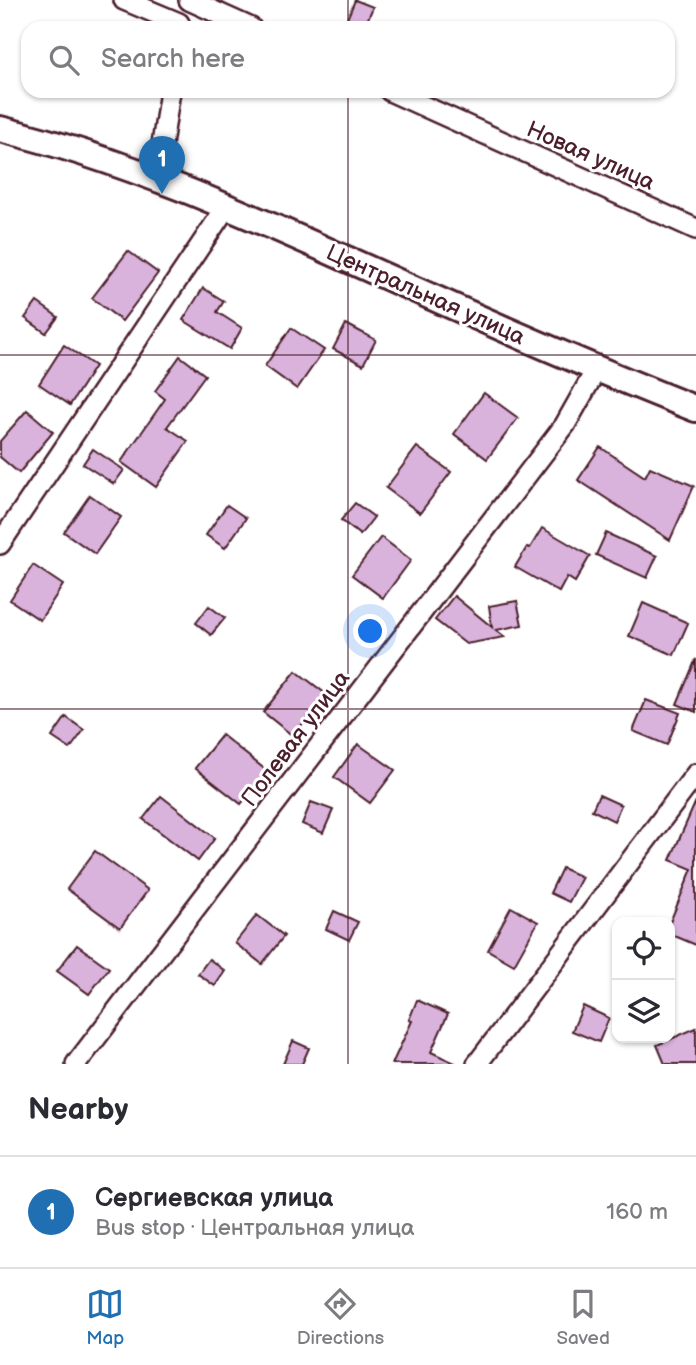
<!DOCTYPE html>
<html lang="en">
<head>
<meta charset="utf-8">
<style>
  body { margin:0; font-family:"Balsamiq Sans",sans-serif; background:#f7f7f7; color:#2b2b33 }
  .controls { position:absolute; right:21px; bottom:21px; display:grid; overflow:hidden; border-radius:14px; box-shadow:0 2px 5px #0004 }
  .controls button { width:63px; height:63px; display:grid; place-items:center; padding:0; border:0; border-bottom:2px solid #e1e1e2; background:#fff; color:#2b2b33; font:35px sans-serif }
  .you { position:absolute; left:371px; top:632px; width:24px; height:24px; margin:-18px; border:5px solid #fff; border-radius:50%; background:#1a73e8; box-shadow:0 0 0 10px #1a73e833 }
  .badge { display:grid; place-items:center; width:46px; height:46px; border-radius:50%; background:#1f6fb2; color:#fff; font-size:23px; font-weight:700 }
  .pin { position:absolute; translate:-50% -58px; filter:drop-shadow(0 2px 4px #0008) }
  .pin::after { content:''; position:absolute; top:37px; width:24px; height:21px; background:inherit; clip-path:polygon(0 0,100% 0,50% 100%) }
  .list { margin:0; padding:0; list-style:none }
  h2 { display:flex; justify-content:space-between; align-items:center; height:91px; margin:0; padding:0 28px; font-size:30px }
  h2 small { font-size:23px; font-weight:400; color:#7c7c81 }
  .list li { display:grid; grid-template-columns:46px 1fr auto; gap:21px; align-items:center; box-sizing:border-box; height:112px; padding:0 28px; border-top:2px solid #e1e1e2 }
  .list b { display:block; font-size:26px; white-space:nowrap }
  .list p { margin:0; font-size:23px; white-space:nowrap; color:#7c7c81 }
  .list em { font-size:23px; font-style:normal; color:#7c7c81 }
  .icon { flex:none; width:38px; height:38px; fill:none; stroke:currentColor; stroke-width:2; stroke-linecap:round; stroke-linejoin:round }
  .map { position:relative; flex:none; width:696px; height:1064px; overflow:hidden }
  .search { position:absolute; background:#fff; box-shadow:0 2px 5px #0004; left:21px; right:21px; top:21px; height:77px; display:flex; align-items:center; gap:18px; box-sizing:border-box; padding:0 24px; border-radius:21px; color:#7c7c81; font-size:26px }
  .sheet { height:203px; background:#fff }
  nav { display:flex; justify-content:space-around; align-items:center; box-sizing:border-box; height:98px; border-top:2px solid #e1e1e2; background:#fff; font-size:19px; color:#7c7c81 }
  nav a { display:grid; justify-items:center; gap:4px }
  nav .on { color:#1f6fb2 }
  .map>svg:first-child { display:block }
</style>
</head>
<body>
<div class="map">
<svg width="696" height="1064" viewBox="0 0 696 1064">
  <rect width="100%" height="100%" fill="#fff"/>
  <filter id="ink" filterUnits="userSpaceOnUse"><feTurbulence type="fractalNoise" baseFrequency=".0143" numOctaves="2"/><feDisplacementMap in="SourceGraphic" scale="14" xChannelSelector="R" yChannelSelector="G"/><feConvolveMatrix kernelMatrix="1 2 1 2 8 2 1 2 1" color-interpolation-filters="sRGB"/></filter>
  <g filter="url(#ink)">
    <g fill="#dab3dc" stroke="#4a1f2b" stroke-width="2">
      <path d="M355,0L373,7L364,28H343Z"/>
      <path d="M128,251L158,273L122,321L92,298Z"/>
      <path d="M203,288L224,301L217,312L242,328L230,349L183,320Z"/>
      <path d="M37,302L58,317L46,333L25,318Z"/>
      <path d="M346,324L376,340L363,365L333,349Z"/>
      <path d="M291,328L324,350L297,389L265,366Z"/>
      <path d="M64,345L95,366L70,405L39,384Z"/>
      <path d="M180,356L205,375L167,427L188,441L156,487L121,462L165,399L155,391Z"/>
      <path d="M484,393L518,418L487,459L454,434Z"/>
      <path d="M27,410L53,432L19,473L0,457V441Z"/>
      <path d="M417,447L451,472L420,513L386,488Z"/>
      <path d="M600,447L645,477L650,467L694,486L670,540L578,480Z"/>
      <path d="M93,449L124,470L114,484L83,464Z"/>
      <path d="M90,495L121,517L95,554L64,532Z"/>
      <path d="M355,503L374,517L360,535L341,520Z"/>
      <path d="M227,505L246,518L225,548L206,535Z"/>
      <path d="M542,528L590,556L575,582L567,577L559,592L515,567L527,547L530,548Z"/>
      <path d="M606,533L657,556L647,578L596,555Z"/>
      <path d="M381,537L411,560L383,598L352,575Z"/>
      <path d="M33,565L63,585L40,620L10,600Z"/>
      <path d="M454,596L492,627L489,606L517,601L522,625L496,630L505,637L466,644L435,620Z"/>
      <path d="M643,603L688,623L674,655L629,636Z"/>
      <path d="M209,606L225,618L211,635L196,623Z"/>
      <path d="M696,659V712L677,704Z"/>
      <path d="M296,671L326,694L293,736L263,712Z"/>
      <path d="M646,700L680,713L667,745L633,731Z"/>
      <path d="M66,717L84,730L70,749L52,737Z"/>
      <path d="M222,735L267,771L241,804L195,768Z"/>
      <path d="M358,744L395,770L370,803L334,777Z"/>
      <path d="M599,795L621,805L614,821L592,810Z"/>
      <path d="M161,796L215,838L198,861L143,819Z"/>
      <path d="M696,801V945L670,934V922L692,869L670,860Z"/>
      <path d="M311,802L333,810L323,833L302,824Z"/>
      <path d="M95,851L148,890L120,928L67,889Z"/>
      <path d="M562,868L582,877L569,902L550,893Z"/>
      <path d="M511,907L538,922L514,965L488,950Z"/>
      <path d="M334,911L358,922L349,940L326,929Z"/>
      <path d="M257,915L284,936L262,964L235,943Z"/>
      <path d="M77,945L109,968L89,994L57,971Z"/>
      <path d="M209,959L225,971L215,986L198,974Z"/>
      <path d="M417,1000L448,1014L431,1052L457,1064H392L412,1021L409,1020Z"/>
      <path d="M583,1006L609,1018L599,1042L572,1031Z"/>
      <path d="M696,1028V1064H665L657,1045Z"/>
      <path d="M293,1041L309,1048L302,1064H283Z"/>
    </g>
    <g fill="none" stroke-linecap="round" stroke-linejoin="round">
      <g stroke="#4a1f2b" stroke-width="24">
        <g id="minor">
          <path d="M124,0L179,23"/>
          <path d="M189,0L251,28"/>
          <path d="M390,91L696,229"/>
          <path d="M157,178L170,91"/>
          <path d="M0,544L227,206"/>
          <path d="M76,1064L565,425L596,370"/>
          <path d="M477,1064L696,774"/>
        </g>
      </g>
      <g stroke="#4a1f2b" stroke-width="30">
        <path id="tertiary" d="M0,129C122,159 237,210 351,261C465,312 579,363 696,409"/>
      </g>
      <use href="#minor" stroke="#fff" stroke-width="19"/>
      <use href="#tertiary" stroke="#fff" stroke-width="24"/>
    </g>
  </g>
  <path fill="none" stroke="#4a1f2b" stroke-width="2" stroke-opacity="0.55" d="M348,0V28M348,91V1064M0,355H696M0,709H696"/>
  <g text-anchor="middle" stroke-width="6" stroke-linejoin="round" paint-order="stroke">
    <g font-size="23" fill="#4a1f2b" stroke="#fff">
      <text transform="translate(591 155) rotate(24)" y="8">Новая улица</text>
      <text transform="translate(426 294) rotate(24)" y="8">Центральная улица</text>
      <text transform="translate(295 738) rotate(-53)" y="8">Полевая улица</text>
    </g>
  </g>
</svg>
<div class="controls">
<button><svg class="icon" aria-label="locate" viewBox="0 0 24 24"><circle cx="12" cy="12" r="6"/><path d="M12 2v4M12 18v4M2 12h4M18 12h4"/></svg></button>
<button><svg class="icon" aria-label="layers" viewBox="0 0 24 24"><path d="M12 4l9 5-9 5-9-5zM3 14l9 5 9-5"/></svg></button>
</div>
<div class="you"></div>
<div class="pin badge" style="left:162px;top:194px">1</div>
<div class="search"><svg class="icon" aria-label="search" viewBox="0 0 24 24"><circle cx="10" cy="10" r="6"/><path d="M15 15l6 6"/></svg>Search here</div>
</div>
<section class="sheet">
<h2>Nearby<small></small></h2>
<ul class="list">
<li><span class="badge">1</span><div><b>Сергиевская улица</b><p>Bus stop · Центральная улица</p></div><em>160 m</em></li>
</ul>
</section>
<nav>
<a class="on"><svg class="icon" aria-label="map" viewBox="0 0 24 24"><path d="M3 6l6-2 6 2 6-2v14l-6 2-6-2-6 2zM9 4v14M15 6v14"/></svg>Map</a>
<a><svg class="icon" aria-label="directions" viewBox="0 0 24 24"><path d="M12 3l9 9-9 9-9-9zM9 14v-3h6M13 9l2 2-2 2"/></svg>Directions</a>
<a><svg class="icon" aria-label="saved" viewBox="0 0 24 24"><path d="M7 4h10v16l-5-4-5 4z"/></svg>Saved</a>
</nav>
</body>
</html>
